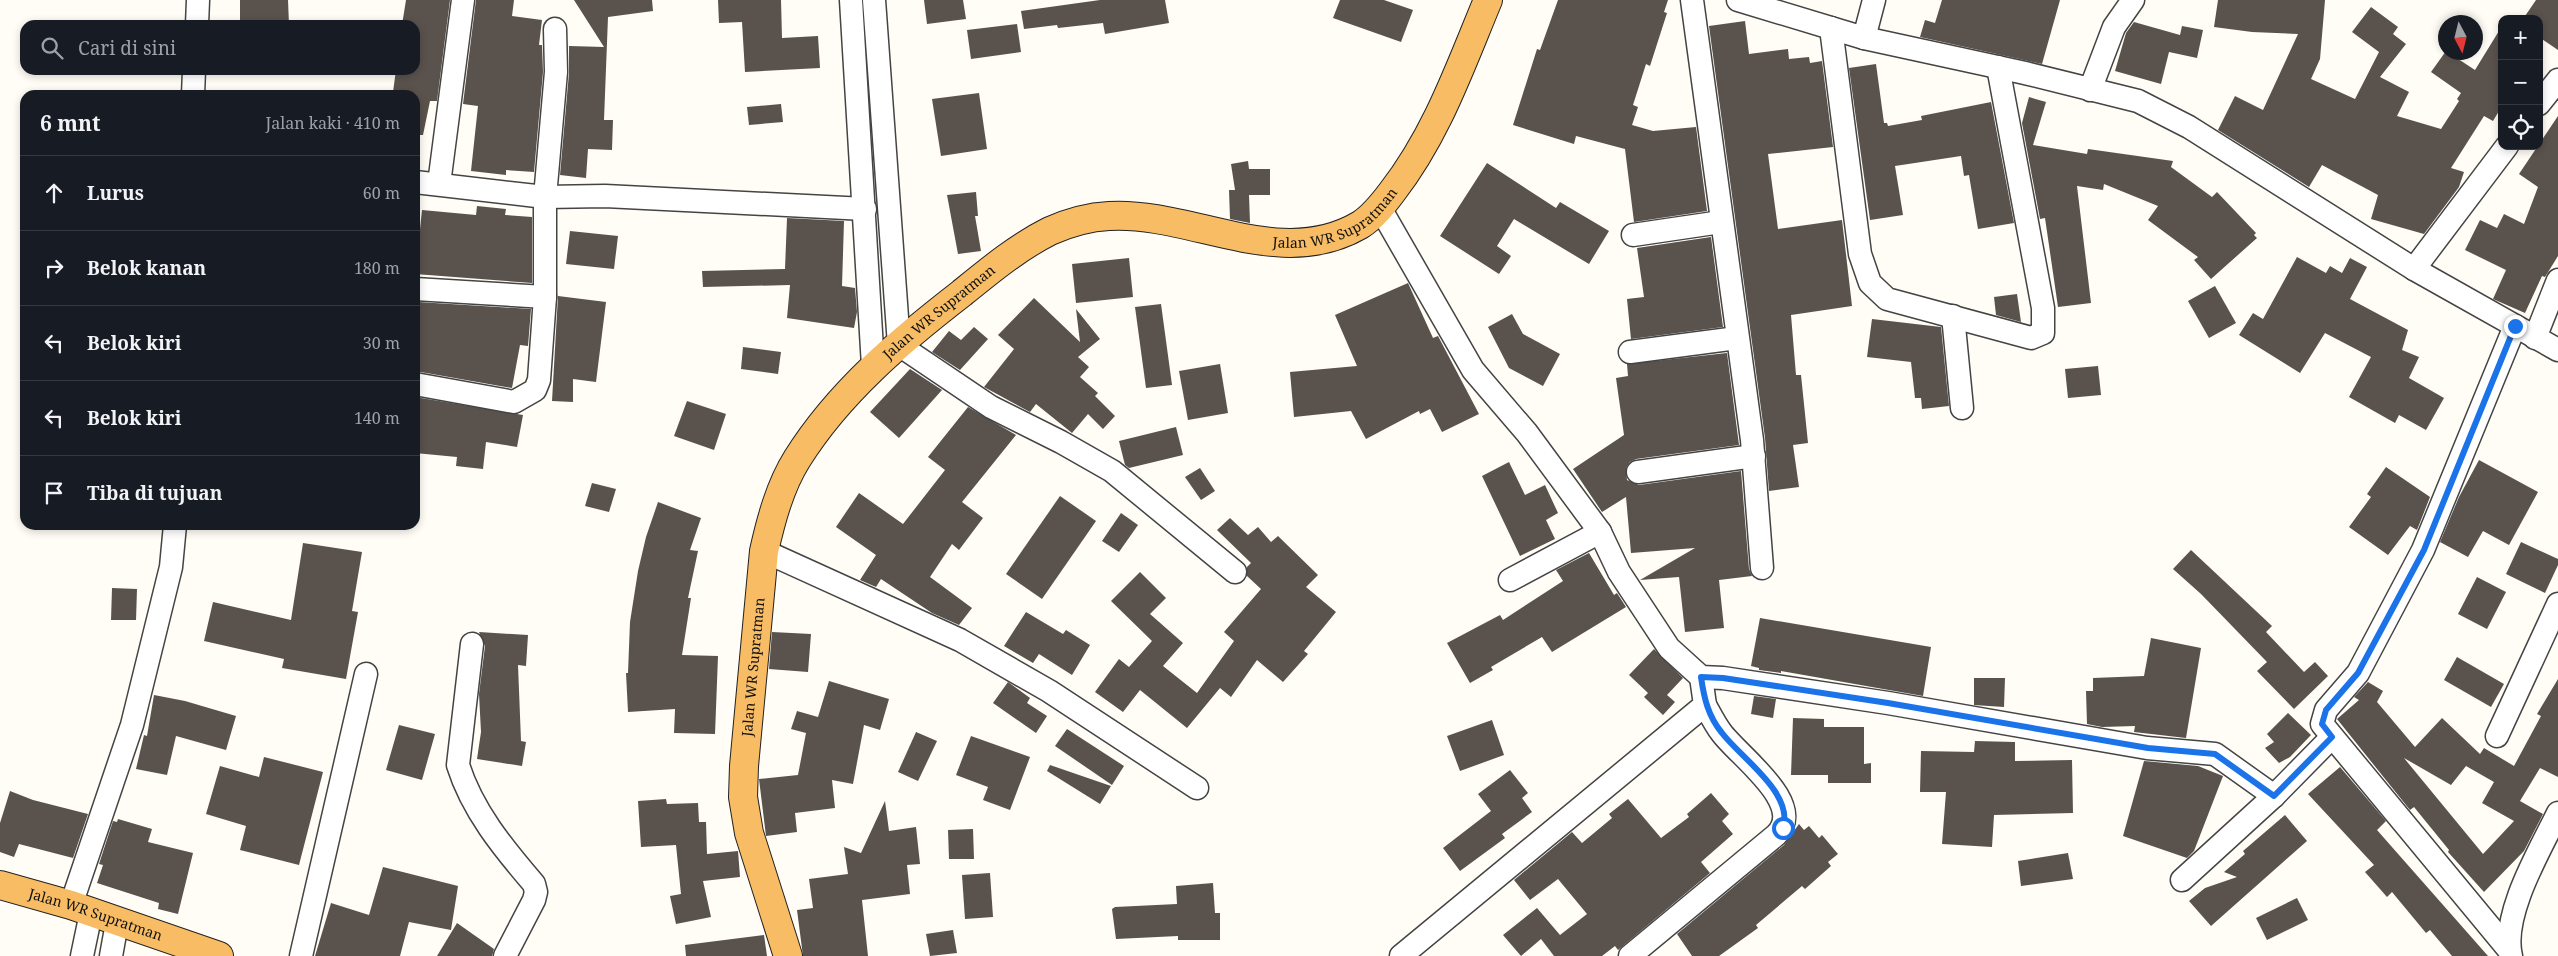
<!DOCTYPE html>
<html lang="id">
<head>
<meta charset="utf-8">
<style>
  body { margin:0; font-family:"Noto Serif",serif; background:#20242c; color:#f1f3f6 }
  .controls { position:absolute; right:15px; top:15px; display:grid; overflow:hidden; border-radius:10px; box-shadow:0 2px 8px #0003 }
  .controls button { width:45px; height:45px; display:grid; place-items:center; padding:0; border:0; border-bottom:1px solid #363941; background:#171b24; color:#f1f3f6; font:25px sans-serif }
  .compass { position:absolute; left:2438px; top:15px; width:45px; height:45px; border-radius:50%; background:#171b24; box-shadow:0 2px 8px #0003; rotate:173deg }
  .stop { position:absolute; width:15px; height:15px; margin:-11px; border:4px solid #1a73e8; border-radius:50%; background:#fff }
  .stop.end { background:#1a73e8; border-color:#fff; box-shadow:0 1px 5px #0008 }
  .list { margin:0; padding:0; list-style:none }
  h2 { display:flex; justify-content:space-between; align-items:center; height:65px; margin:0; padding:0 20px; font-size:21px }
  h2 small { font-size:16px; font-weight:400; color:#9ea1a6 }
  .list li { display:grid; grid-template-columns:32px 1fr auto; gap:15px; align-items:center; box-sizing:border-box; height:75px; padding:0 20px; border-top:1px solid #363941 }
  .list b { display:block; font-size:19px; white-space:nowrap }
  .list em { font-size:16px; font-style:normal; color:#9ea1a6 }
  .icon { flex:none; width:28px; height:28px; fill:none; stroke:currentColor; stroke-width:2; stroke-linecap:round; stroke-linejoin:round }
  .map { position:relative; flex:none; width:2558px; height:956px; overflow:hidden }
  .search { position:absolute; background:#171b24; box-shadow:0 2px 8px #0003; left:20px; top:20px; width:400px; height:55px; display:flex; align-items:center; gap:12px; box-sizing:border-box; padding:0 18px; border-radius:15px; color:#9ea1a6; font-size:19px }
  .panel { position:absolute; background:#171b24; box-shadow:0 2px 8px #0003; left:20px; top:90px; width:400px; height:440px; border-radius:15px }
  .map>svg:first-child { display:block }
</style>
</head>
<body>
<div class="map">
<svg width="2558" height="956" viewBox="0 0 2558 956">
  <rect width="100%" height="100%" fill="#fffdf5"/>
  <g fill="#5a524d" fill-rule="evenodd">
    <path d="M240,0H288L289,25H240Z"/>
    <path d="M406,0H450L437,101H430L423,135H415V95L393,92L396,70H415V25H402Z"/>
    <path d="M476,0H514L512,16L542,20L539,45H542L543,72L534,172L506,170V175L471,171L478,106L463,104Z"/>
    <path d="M574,0H652L653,11L608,17L604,120H613L612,150L588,149L586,178L560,175L569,73V46L604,47Z"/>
    <path d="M718,0H781L782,38L818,36L820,68L745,72L742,22L719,23Z"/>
    <path d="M924,0H963L966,19L927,24Z"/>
    <path d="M1100,0H1165L1169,23L1105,34L1103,23L1058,28L1057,25L1024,29L1021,11Z"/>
    <path d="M1340,0H1384L1413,10L1401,42L1333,18Z"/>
    <path d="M1558,0H1668L1664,12L1667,13L1650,66L1646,64L1633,105L1638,107L1632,125L1653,131L1696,127L1707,211L1634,222L1625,149L1576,136L1574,144L1513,125L1537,49L1540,50Z"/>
    <path d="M1942,0H2060L2042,64L1920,37L1925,20L1935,23Z"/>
    <path d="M2218,0H2325L2320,59L2311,79L2355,99L2379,52L2352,32L2371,7L2398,27L2393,34L2406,44L2380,77L2409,92L2397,116L2441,129L2459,101L2457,99L2461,93L2431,72L2446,51L2475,70L2502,26V106L2493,121L2484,116L2451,168L2464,172L2459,187L2424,234L2371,219L2378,195L2322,165L2309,187L2218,130L2235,96L2263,110L2298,34L2252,32L2214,27Z"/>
    <path d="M2536,0H2558V50L2539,37V19H2523Z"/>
    <path d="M1745,21L1749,54L1788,49L1789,59L1809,57L1810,63L1822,61L1833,147L1768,154L1778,229L1842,220L1852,306L1791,315L1796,375H1801L1808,443L1793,445L1799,487L1769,491L1765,438L1709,26Z"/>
    <path d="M2134,22L2180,35L2182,26L2203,30L2197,58L2169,52L2161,84L2115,71L2126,33Z"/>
    <path d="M1017,24L1021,52L971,59L967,30Z"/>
    <path d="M1876,64L1884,123H1887L1888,126L1922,120L1921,116L1991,102L2014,223L1978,229L1969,175L1964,176L1961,156L1895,166L1903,215L1870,220L1849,68Z"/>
    <path d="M979,93L987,149L941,156L932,99Z"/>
    <path d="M2029,97L2046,102L2033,145L2087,154L2088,149L2173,161L2171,167L2212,197L2217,192L2256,233L2254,235L2257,238L2211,279L2194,260L2198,257L2148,220L2158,206L2104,184L2103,190L2077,186L2091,303L2058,307L2045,218L2040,219L2022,123Z"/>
    <path d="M781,104L783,122L749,125L747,107Z"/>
    <path d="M2558,116V256L2545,277L2542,276L2525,313L2493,299L2506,270L2465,250L2480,220L2497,228L2504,214L2524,224L2538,187L2519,174Z"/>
    <path d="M1248,161L1249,169H1270V195H1249L1250,223L1230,219L1229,190H1235L1231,164Z"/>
    <path d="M1487,163L1556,208L1560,202L1609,231L1589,264L1514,219L1497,246L1511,256L1499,274L1440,236Z"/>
    <path d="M976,192L978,216H975L981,251L958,254L947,195Z"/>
    <path d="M477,206L506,209L505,215L532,217V283L415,274V239H419L422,210L476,215Z"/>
    <path d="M787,218L844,221L842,286L855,288L857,312L854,328L787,318L790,285L703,287L702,271L785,269Z"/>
    <path d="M570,231L618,236L614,269L566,264Z"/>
    <path d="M1711,237L1723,327L1631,339L1627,299L1644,297L1637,248Z"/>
    <path d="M2297,257L2326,273L2330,266L2342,273L2350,258L2367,267L2350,299L2408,330L2402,350L2419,357L2409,378L2444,398L2426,430L2399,415L2395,423L2349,397L2371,357L2325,333L2300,373L2239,335L2253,313L2263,319Z"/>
    <path d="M1129,258L1133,297L1076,303L1072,264Z"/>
    <path d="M1408,283L1433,338L1438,336L1479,414L1442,432L1430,409L1420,414L1419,411L1366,439L1351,411L1294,417L1290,372L1357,366L1335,315Z"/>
    <path d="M2215,286L2236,323L2209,338L2188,301Z"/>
    <path d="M2017,294L2021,322L1996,315L1994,297Z"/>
    <path d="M558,296L606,302L596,382L573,379V402L552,401Z"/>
    <path d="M1034,298L1080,342L1076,309L1100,339L1078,357L1089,367L1080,377L1098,393L1095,396L1115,416L1103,429L1088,414L1072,433L1036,404L1030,412L984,387L1014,349L998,335Z"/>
    <path d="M418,302L531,309L528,346L520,345L512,388L415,371Z"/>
    <path d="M1161,304L1172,385L1146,388L1135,307Z"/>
    <path d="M1512,314L1523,334L1560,354L1543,386L1509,368L1488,327Z"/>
    <path d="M1872,319L1941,327L1949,406L1922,409L1921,398H1915L1911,362L1867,357Z"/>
    <path d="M974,327L988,339L960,370L932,352L949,331L961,340Z"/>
    <path d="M743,347L781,352L778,374L741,369Z"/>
    <path d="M1727,353L1739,445L1636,459L1630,462L1626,468L1627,480L1639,485L1741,471L1749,569L1752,576L1719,580L1724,628L1685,632L1679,577L1640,580L1695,548L1631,553L1626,497L1602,512L1573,469L1624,435L1616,378L1628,376L1627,364Z"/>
    <path d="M1220,364L1228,413L1188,420L1179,371Z"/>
    <path d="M2098,366L2101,395L2068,398L2065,369Z"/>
    <path d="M910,369L942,390L899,438L870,412Z"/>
    <path d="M415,397L523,415L517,447L486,442L483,469L456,466L457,457L415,453Z"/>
    <path d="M687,401L726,414L714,450L674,436Z"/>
    <path d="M968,407L1016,435L962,502L983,518L959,550L952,544L930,577L972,608L959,625L932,613L881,579L876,587L860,580L876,555L836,527L859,493L903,524L945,470L928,457Z"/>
    <path d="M1176,427L1183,455L1129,468L1125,465L1119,441Z"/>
    <path d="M2479,460L2538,492L2509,545L2483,531L2468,557L2440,542L2459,497Z"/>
    <path d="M1509,462L1525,495L1545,485L1558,513L1546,520L1555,539L1520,556L1482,476Z"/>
    <path d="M2386,467L2430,497L2417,530L2410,526L2388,555L2349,527L2371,497L2367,494Z"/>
    <path d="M1200,468L1215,491L1201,500L1185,477Z"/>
    <path d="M592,483L616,489L609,512L585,506Z"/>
    <path d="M1060,496L1096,521L1042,599L1006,574Z"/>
    <path d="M658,502L701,518L690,550L698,551L688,598H691L682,655L718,656L715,734L674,733L675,709L628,712L626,673H628L630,622L638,571L646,537Z"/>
    <path d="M1121,513L1138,525L1119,552L1102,541Z"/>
    <path d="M1230,518L1248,535L1258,527L1271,542L1278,536L1318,575L1306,587L1336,612L1304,651L1308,654L1283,682L1257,660L1231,697L1220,688L1187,728L1140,690L1123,712L1095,692L1119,659L1129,667L1152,641L1111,601L1140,572L1166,598L1150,614L1183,643L1163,666L1197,693L1234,641L1224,632L1261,589L1247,576V567L1251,563L1217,530Z"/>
    <path d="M2521,542L2558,559V565L2545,593L2506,574Z"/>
    <path d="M303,543L362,552L352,611L358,612L346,679L282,668L284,659L204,641L213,602L291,620Z"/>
    <path d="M2191,550L2272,626L2266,632L2304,672L2315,662L2328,676L2294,709L2257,671L2267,662L2201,594L2173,569Z"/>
    <path d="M1589,553L1614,595L1617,593L1626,607L1552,652L1542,637L1491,667L1493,670L1470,683L1447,643L1500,615L1503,620L1563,581L1556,570Z"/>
    <path d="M2477,577L2506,592L2487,629L2458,614Z"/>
    <path d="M112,588L137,589L136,620H111Z"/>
    <path d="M1026,612L1063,634L1066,630L1090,645L1072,675L1039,654L1033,663L1004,646Z"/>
    <path d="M1760,618L1931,647L1923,696L1781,671V673L1759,670V668L1751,666Z"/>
    <path d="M479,632L528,635L526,666L518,665L521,741L526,742L522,766L477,759L481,732L479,694L485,646Z"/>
    <path d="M772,632L811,634L808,672L769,669Z"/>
    <path d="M2151,638L2201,648L2186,738L2134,732L2135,726L2102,727L2087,724L2086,691H2093V678L2144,676Z"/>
    <path d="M1654,649L1683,678L1667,695L1675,702L1663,715L1644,697L1648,693L1629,675Z"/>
    <path d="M2457,657L2504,684L2491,707L2444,680Z"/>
    <path d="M1974,678H2005L2004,707L1974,705Z"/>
    <path d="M2558,679V777L2540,768L2520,801L2543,814L2524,851L2484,892L2448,852L2449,850L2414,807L2410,810L2337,719L2359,700L2354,697L2368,682L2383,691L2377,702L2415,747L2442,718L2480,754L2484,748L2514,766L2541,716L2537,714ZM2404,758L2451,785L2466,766L2494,782L2482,803L2514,821L2483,854Z"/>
    <path d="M829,681L889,699L880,730L864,725L853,784L832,780L835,808L795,813L797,832L766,836L759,779L798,775L806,733L791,729L797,711L818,717Z"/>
    <path d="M1008,682L1030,698L1027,703L1047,716L1036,733L993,703Z"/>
    <path d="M154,695L185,701L236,716L226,750L176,736L167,775L136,769L144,735L147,736Z"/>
    <path d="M1754,696L1776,699L1773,718L1751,714Z"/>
    <path d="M2288,713L2311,735L2290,757L2279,763L2265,748L2274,742L2267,734Z"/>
    <path d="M1793,718L1824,719V727H1864V764L1871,763V783H1828V775H1791Z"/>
    <path d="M1492,720L1504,755L1460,771L1447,736Z"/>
    <path d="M399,725L435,734L422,780L386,770Z"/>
    <path d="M1067,729L1124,766L1112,785L1055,746Z"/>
    <path d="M916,732L937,741L918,781L898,772Z"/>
    <path d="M971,736L1030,757L1010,810L983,800L988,787L956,775Z"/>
    <path d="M1975,741L2015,742V761L2072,760L2073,813L1994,815L1992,847L1942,844L1946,792H1920L1921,751L1974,752Z"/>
    <path d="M264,757L323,772L299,865L240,850L246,826L206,814L220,766L259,777Z"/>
    <path d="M2144,761L2198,766L2223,776L2194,851L2187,858L2123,836Z"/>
    <path d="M1050,765L1111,786L1100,804L1047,771Z"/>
    <path d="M2340,767L2386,821L2377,830L2488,956H2452L2430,930L2426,933L2392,892L2387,897L2365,872L2374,865L2308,794Z"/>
    <path d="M1510,770L1528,793L1522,798L1532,812L1502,834L1505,838L1460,871L1443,848L1491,811L1478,794Z"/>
    <path d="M10,791L33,800L88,814L73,858L19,844L14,857L0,852V823Z"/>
    <path d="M1711,793L1729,814L1722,821L1733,834L1701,862L1710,873L1618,950L1615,946L1602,956H1554L1541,939L1521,956L1503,935L1537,908L1560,935L1587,914L1558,879L1530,900L1514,880L1572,832L1582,843L1612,818L1609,814L1628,799L1661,838L1689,817L1687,814Z"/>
    <path d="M666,799L667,804L698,803L699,822H706L707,854L738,851L740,877L703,881L711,917L676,924L670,896L681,894L676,845L641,847L638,801Z"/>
    <path d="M885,801L889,831L916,827L920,864L907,865L910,894L862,900L868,956H803L797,910L813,908L809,879L848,874L844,847L861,853Z"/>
    <path d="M2285,815L2307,841L2211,926L2189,901L2205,888L2237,877L2224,872L2245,854L2243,851Z"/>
    <path d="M118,819L152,829L148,842L193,853L178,914L158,909L159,903L97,883L103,865L99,864L113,821L117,822Z"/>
    <path d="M1799,824L1804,830L1809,826L1819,838L1822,835L1838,854L1828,862L1831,866L1805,889L1802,886L1756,925L1758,928L1719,956H1692L1677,934L1784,845Z"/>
    <path d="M973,829L974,859H949L948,830Z"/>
    <path d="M2068,853L2073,879L2021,886L2018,861Z"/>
    <path d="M383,867L458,886L451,930L409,922L400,956H315L331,903L369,915Z"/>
    <path d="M990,873L993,917L965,919L962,875Z"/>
    <path d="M1213,883L1215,913H1220V940H1178V936L1116,939L1112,909L1115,907L1177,904L1176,886Z"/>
    <path d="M2297,898L2308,920L2267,940L2256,918Z"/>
    <path d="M457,923L494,949L492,956H437Z"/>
    <path d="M953,930L957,953L930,956L926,934Z"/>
    <path d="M764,935L767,956H686L685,945Z"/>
  </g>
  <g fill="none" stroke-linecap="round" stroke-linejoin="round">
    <g stroke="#444" stroke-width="25">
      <g id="minor">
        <path d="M851,0L873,366"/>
        <path d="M874,0L899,345L991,407L1061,442L1112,471L1235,572"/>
        <path d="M1692,0L1752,440L1762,568"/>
        <path d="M1738,0L1864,38L2025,73L2138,101L2189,127L2414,269L2558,350"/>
        <path d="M197,25L198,0"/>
        <path d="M1831,28L1860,254L1870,283L1887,299L2031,338L2043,333V308L1998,67"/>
        <path d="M1864,38L1874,0"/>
        <path d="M2090,90L2114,27L2133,0"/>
        <path d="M193,95L194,70"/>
        <path d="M2539,104L2558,80"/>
        <path d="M415,182L545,197L605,196L865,209"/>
        <path d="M439,184L463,0"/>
        <path d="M1380,208L1473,370L1527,433L1600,532L1619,572L1669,648L1701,677L1723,678L1888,703L2147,748L2215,754L2274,796"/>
        <path d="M1633,235L1721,222"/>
        <path d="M2414,269L2507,146"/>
        <path d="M415,289L545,297"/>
        <path d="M1953,316L1962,408"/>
        <path d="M2535,338L2558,280"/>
        <path d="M1630,352L1737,338"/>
        <path d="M415,384L514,402L535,390L539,380L545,297V197L556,72L555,29"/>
        <path d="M1638,472L1754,456"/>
        <path d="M764,551L960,640L1049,691L1197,788"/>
        <path d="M1510,580L1600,532"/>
        <path d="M472,644L458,765C472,810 503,848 534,884L536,892L534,900L505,956"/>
        <path d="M2497,736L2558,604"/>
        <path d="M2182,880L2274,796L2332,737"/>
        <path d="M71,905L132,725L171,567L175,525"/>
        <path d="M2509,950L2322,724L2326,710L2358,673L2423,550L2515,326"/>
        <path d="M82,956L91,913"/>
        <path d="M111,956L117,923"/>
        <path d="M301,956L366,674"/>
        <path d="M1401,956L1705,705L1701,677"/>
        <path d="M1630,956L1776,835C1808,804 1737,755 1721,732C1715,724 1710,714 1705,705"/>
        <path d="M2511,956C2501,915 2540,850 2558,813"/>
      </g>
    </g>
    <g stroke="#222" stroke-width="30">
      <g id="trunk">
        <path id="s1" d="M0,885L71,905L219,956"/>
        <path id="s2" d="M788,956L749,833L743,797L744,766L764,551C771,520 780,486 797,459C839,392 900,341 962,293C989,271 1018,247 1050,231C1068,223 1089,217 1109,216C1191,211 1280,272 1360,225C1373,217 1383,204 1392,192C1437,134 1460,67 1488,0"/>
      </g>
    </g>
    <use href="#minor" stroke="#fff" stroke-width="22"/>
    <use href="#trunk" stroke="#f7bc64" stroke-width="28"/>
  </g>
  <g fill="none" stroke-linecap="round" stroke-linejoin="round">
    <path stroke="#1a73e8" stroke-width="6" d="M1783,828C1794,793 1741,758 1722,733C1708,716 1704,698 1701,677L1723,678L1888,703L2148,748L2215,754L2274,796L2332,737L2322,724L2326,710L2358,673L2424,550L2515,326"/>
  </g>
  <g text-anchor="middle" stroke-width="5" stroke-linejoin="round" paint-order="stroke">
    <g font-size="14" fill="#111" stroke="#fff">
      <text dy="5" stroke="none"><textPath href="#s2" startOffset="1151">Jalan WR Supratman</textPath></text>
      <text dy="5" stroke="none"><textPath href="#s2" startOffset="716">Jalan WR Supratman</textPath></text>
      <text dy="5" stroke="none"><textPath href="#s2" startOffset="296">Jalan WR Supratman</textPath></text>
      <text dy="5" stroke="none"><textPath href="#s1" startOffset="100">Jalan WR Supratman</textPath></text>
    </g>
  </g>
</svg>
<div class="controls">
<button>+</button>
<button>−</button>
<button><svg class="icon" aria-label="locate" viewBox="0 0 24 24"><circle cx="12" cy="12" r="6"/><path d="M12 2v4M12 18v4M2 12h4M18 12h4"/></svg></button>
</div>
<svg class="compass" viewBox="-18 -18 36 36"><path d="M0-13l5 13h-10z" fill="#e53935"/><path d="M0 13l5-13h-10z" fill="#9ea1a6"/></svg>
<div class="stop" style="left:1783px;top:828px"></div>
<div class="stop end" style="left:2515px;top:326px"></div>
<div class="search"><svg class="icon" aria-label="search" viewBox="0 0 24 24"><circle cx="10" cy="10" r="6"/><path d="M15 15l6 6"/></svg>Cari di sini</div>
<section class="panel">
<h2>6 mnt<small>Jalan kaki · 410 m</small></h2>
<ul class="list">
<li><svg class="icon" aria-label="ahead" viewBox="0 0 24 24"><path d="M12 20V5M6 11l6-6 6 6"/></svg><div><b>Lurus</b></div><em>60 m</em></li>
<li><svg class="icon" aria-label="right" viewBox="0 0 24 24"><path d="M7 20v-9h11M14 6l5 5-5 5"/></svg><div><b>Belok kanan</b></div><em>180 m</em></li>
<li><svg class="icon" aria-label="left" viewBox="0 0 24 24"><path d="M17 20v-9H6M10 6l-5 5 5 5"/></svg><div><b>Belok kiri</b></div><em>30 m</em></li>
<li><svg class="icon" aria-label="left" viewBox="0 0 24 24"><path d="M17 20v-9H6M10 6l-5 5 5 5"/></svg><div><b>Belok kiri</b></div><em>140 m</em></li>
<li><svg class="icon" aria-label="arrive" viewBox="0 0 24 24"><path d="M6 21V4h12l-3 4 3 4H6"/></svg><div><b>Tiba di tujuan</b></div></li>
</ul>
</section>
</div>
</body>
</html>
